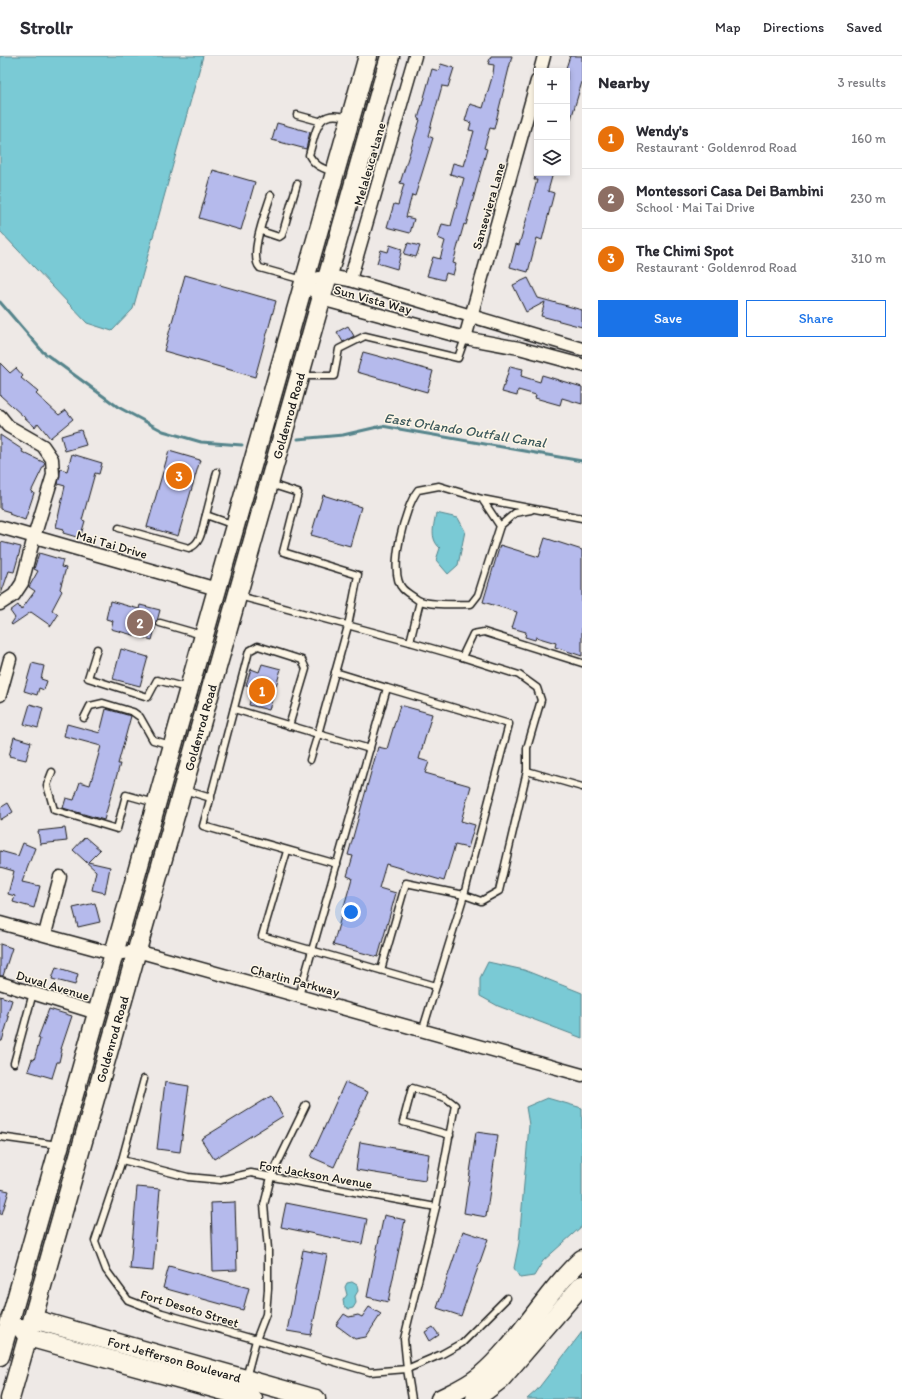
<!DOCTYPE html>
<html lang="en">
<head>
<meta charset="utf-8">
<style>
  body { margin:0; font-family:Itim,sans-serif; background:#f7f7f7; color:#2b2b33 }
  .controls { position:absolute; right:12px; top:12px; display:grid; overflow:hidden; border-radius:0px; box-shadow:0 2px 6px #0003 }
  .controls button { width:36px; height:36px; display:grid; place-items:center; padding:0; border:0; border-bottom:1px solid #e1e1e2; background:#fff; color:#2b2b33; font:20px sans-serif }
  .you { position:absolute; left:351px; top:856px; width:14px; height:14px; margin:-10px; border:3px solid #fff; border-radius:50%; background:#1a73e8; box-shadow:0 0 0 6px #1a73e833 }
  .badge { display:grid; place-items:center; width:26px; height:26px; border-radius:50%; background:#1a73e8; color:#fff; font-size:13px; font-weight:700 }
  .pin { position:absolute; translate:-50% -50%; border:2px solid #fff; box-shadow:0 1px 4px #0006 }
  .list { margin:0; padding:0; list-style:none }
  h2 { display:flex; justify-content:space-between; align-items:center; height:52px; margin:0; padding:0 16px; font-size:17px }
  h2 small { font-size:13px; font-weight:400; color:#7c7c81 }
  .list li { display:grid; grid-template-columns:26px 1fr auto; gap:12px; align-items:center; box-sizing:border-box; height:60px; padding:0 16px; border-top:1px solid #e1e1e2 }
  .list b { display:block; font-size:15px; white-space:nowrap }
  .list p { margin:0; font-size:13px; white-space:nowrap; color:#7c7c81 }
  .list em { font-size:13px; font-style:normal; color:#7c7c81 }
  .actions { display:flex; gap:8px; padding:12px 16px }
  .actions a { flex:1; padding:9px 0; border:1px solid #1a73e8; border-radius:0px; text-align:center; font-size:14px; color:#1a73e8 }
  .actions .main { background:#1a73e8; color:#fff }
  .icon { flex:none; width:22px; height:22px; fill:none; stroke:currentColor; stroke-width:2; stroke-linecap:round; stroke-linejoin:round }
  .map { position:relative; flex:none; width:582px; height:1343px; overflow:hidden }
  header { display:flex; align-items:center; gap:24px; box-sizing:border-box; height:56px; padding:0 20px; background:#fff; border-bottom:1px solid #e1e1e2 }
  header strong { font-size:19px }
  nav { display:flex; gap:22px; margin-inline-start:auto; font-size:14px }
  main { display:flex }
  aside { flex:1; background:#fff }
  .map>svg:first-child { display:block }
</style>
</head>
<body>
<header>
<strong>Strollr</strong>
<nav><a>Map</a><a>Directions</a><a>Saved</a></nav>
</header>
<main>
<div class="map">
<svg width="582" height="1343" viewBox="0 0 582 1343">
  <rect width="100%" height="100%" fill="#eee9e6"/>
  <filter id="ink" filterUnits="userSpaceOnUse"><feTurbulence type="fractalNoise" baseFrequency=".025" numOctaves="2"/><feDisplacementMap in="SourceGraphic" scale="8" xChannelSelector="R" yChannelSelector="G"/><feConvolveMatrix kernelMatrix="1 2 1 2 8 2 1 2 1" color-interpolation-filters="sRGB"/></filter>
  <g filter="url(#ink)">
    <g fill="#7acad5" stroke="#54848b">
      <path d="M0,0H203L133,253L112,275L87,267L0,175Z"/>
      <path d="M436,457L458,462L465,475L458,509L448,518L436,504L440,492C429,482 434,469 436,457Z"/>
      <path d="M488,906L524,914L582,937V982L498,950L480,940V922Z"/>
      <path d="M547,1042L582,1052V1170L543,1205L534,1220L520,1222L514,1212L519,1187L529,1069L526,1051Z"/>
      <path d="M352,1226L357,1229L358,1235L355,1240L356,1247L353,1252L349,1253L344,1250L343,1244L347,1239L345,1231L347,1227Z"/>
      <path d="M582,1276V1343H527L537,1334Z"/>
    </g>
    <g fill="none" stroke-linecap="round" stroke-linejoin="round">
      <g stroke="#54848b" stroke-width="3">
        <path d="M0,246L43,296L118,351L163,375L201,386L242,389"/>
        <path d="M298,383L343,379L382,370L582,405"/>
      </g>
    </g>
    <g fill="#b5baec" stroke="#1c1c1c">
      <path d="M491,0H512L494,73L490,72L484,92L487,93L466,169L464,168L453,207L456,208L453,219L446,217L444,224L427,220L433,201L440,203L445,185L438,182L442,168L451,170L464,122L450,118L453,107L464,110L474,75L469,74L471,67L465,65L470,48L483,52L493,18L494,9L488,8Z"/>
      <path d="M570,0H582V26L569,70H567V15H565Z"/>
      <path d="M441,8L454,12L448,31L442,30L428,80L433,82L415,140L412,139L406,161L414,163L410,177L387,171L394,148L398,149L404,128L400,127L420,64L418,63L432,13L439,15Z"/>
      <path d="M277,67L310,76L306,93L272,84Z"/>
      <path d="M213,114L255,126L241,174L199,162Z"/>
      <path d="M536,117H553L548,135L554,137L542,184L537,182L528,216L510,211L516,188L519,189L530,151L537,124H534Z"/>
      <path d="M408,187L420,190L416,201L404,198Z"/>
      <path d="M390,189L402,193L397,213L377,207L381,194L388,196Z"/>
      <path d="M185,219L276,245L255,321L164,295Z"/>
      <path d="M528,222L538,242L582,254V271L541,260L545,246L526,256L513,229Z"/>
      <path d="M348,270L354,280L343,286L337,276Z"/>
      <path d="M363,296L433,315L427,336L357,316Z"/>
      <path d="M0,307L10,317L16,312L23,320L21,322L38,336L36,338L59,359L66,354L73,363L50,382L38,367L35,371L0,339Z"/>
      <path d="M510,310L523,313L521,320L540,326L542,319L582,331V348L562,342L560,349L535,342L536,339L518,334L517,340L502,336Z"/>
      <path d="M81,374L86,389L65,395L61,380Z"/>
      <path d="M0,379L23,394L22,396L45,407L31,436L34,437L25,464L9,458L10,456L0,453Z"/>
      <path d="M169,395L200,404L178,480L147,471Z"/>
      <path d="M72,398L102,407L99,418L95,417L82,464L85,465L80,482L63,477L64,473L56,471L65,430L58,428L60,416L61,413L67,415Z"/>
      <path d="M323,439L361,451L350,490L311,479Z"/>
      <path d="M545,482L582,494V600L555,591L556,587L536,581L535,584L525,581L526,576L512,572L517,556L483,546L500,489L539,501Z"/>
      <path d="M1,486L21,491L14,516L9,515L1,538Z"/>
      <path d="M39,497L63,504L61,511L66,512L60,533L62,535L52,554L58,559L51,570L31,556L12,569L11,568L15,562L10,555L18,549L21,554L35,535L29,531L38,515L34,513Z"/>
      <path d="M110,545L139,553L140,549L160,554L152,584L111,573L113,565L106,563Z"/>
      <path d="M121,593L148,601L140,630L113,623Z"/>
      <path d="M32,607L44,610L41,623L47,625L44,634L39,632L37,639L24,635Z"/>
      <path d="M262,608L281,613L269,654L249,649L254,631L246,629L251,613L259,616Z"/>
      <path d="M30,648L43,652L38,672L24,668Z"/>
      <path d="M400,649L432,658L419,703L429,706L425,717L471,730L461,765L475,769L468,792L455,789L444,825L386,808L379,832L396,837L378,901L333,889L352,822L347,820L353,800L348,799L378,691L387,693Z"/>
      <path d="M106,653L131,660L118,708H120L104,764L63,752L66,742L74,744L80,726L90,729L101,690L64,680L67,668L100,677Z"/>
      <path d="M14,681L31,686L26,704L9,700Z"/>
      <path d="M8,747L13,756L0,764V752Z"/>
      <path d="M65,772L67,785L40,788L38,775Z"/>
      <path d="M85,781L100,794L88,806L110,811L105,837L92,834L96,815L73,794Z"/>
      <path d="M23,787L35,792L22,826L40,830L34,852L13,846L15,840L8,838L14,815L0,811V795L18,800Z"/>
      <path d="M95,847L100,866L78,871L73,852Z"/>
      <path d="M0,888L12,892L3,920H0Z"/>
      <path d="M56,911L78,918L75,929L52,923Z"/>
      <path d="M0,940L12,944L7,960L9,961L2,985H0Z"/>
      <path d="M49,953L72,960L61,993H62L59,1006H57L52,1022L28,1015L32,1003L34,1004L40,983L38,982Z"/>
      <path d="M165,1026L189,1030L180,1096L157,1093Z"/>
      <path d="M345,1026L368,1036L334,1111L311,1101Z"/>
      <path d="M271,1040L283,1060L214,1103L201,1083Z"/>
      <path d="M476,1076L498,1079L486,1161L464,1157Z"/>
      <path d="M360,1086L429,1098L425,1125L356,1114Z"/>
      <path d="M137,1131L160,1133L153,1215L130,1213Z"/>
      <path d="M0,1133L9,1135L2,1158H0Z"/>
      <path d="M235,1146L237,1214L213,1215L211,1147Z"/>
      <path d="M286,1147L367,1163L362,1188L281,1171Z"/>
      <path d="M384,1159L405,1164L388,1246L367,1241Z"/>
      <path d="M463,1175L488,1183L461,1260L437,1252Z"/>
      <path d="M303,1194L327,1199L311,1279L287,1275Z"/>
      <path d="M169,1210L249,1232L243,1254L163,1232Z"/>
      <path d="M369,1251L381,1258L366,1281L355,1283L336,1269L344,1258L349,1261L358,1259L362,1261Z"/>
      <path d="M433,1271L439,1279L430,1285L425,1276Z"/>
    </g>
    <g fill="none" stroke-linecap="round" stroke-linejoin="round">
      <g stroke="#1c1c1c" stroke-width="9">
        <g id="lane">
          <path d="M297,59L319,65"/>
          <path d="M333,116C322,112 315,110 309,99C317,73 316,52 349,62"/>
          <path d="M271,139C266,155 248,200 260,212L303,224"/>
          <path d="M261,175L279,181L282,179L297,128"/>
          <path d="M301,320H334L339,293L365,280L458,302L465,282"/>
          <path d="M217,416L206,459L234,469"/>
          <path d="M482,443L500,470L478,539L471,548C457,548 430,550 418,544C414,541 407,537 403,533C387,517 405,450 418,434L439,430L482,443L582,462"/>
          <path d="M500,470L515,457L531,454"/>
          <path d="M119,472L189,492C202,488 202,471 206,459"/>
          <path d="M239,540L410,586L420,545"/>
          <path d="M160,567L202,579"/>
          <path d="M410,586L462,601L473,578L484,576L582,607"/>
          <path d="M97,593L88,622L148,641L157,624L187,632"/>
          <path d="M462,601L519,619L537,632L541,644L527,692V715"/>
          <path d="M387,632L509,668L464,839L423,973"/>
          <path d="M234,653L318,678L348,570L358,519L283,496L298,437L270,428"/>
          <path d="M84,662L90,650L103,647L133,656L140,661L153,684L171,689"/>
          <path d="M289,670L306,613L302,604L258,590L249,595L203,770L337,808"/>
          <path d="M310,704L318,678L370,693"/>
          <path d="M52,716L47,729L54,754L117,773L126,739L155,747"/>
          <path d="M184,734L211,742"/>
          <path d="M287,795L262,880L436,930"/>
          <path d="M381,914L406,827L464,839L481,845L499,835L527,715L582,731"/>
          <path d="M299,940L387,632L335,616"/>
          <path d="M14,1007L33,937"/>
          <path d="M144,1023L122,1104L95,1185L106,1214L128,1244L162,1257L370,1316L407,1313L442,1298L462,1287L507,1242"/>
          <path d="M0,1081L58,1089"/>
          <path d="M122,1104L188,1121L220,1124L251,1117L436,1151"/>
          <path d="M246,1322L256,1284L266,1258L268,1233V1193L264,1149L271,1121L306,1049"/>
          <path d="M412,1343L407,1313L404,1283L436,1151L455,1049L446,1042L412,1032L403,1066L450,1079"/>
        </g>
      </g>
      <g stroke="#1c1c1c" stroke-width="15">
        <g id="street">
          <path d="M540,15L544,0"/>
          <path d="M350,224L415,0"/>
          <path d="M305,225L321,243L465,282L519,292L582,309"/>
          <path d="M305,225L328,220L350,224L582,293"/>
          <path d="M465,282L537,25"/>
          <path d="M0,360L8,370L43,390L52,403L53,419L34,481L22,527L14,539L0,548"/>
          <path d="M0,471L217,533"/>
          <path d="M0,639L10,603"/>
          <path d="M0,867L114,898L137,895L582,1019"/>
          <path d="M45,878L60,821"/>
          <path d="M0,927L97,957"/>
        </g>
      </g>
      <g stroke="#1c1c1c" stroke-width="21">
        <g id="secondary">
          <path id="s1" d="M33,1263L316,1343"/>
          <path d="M21,1272L28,1281L253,1343"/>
          <path d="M0,1300L368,0"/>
          <path id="s2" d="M10,1343L390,0"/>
          <path d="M440,1343C454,1336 468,1330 480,1320C518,1288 545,1237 582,1203"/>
          <path d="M475,1343L501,1323L582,1229"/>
        </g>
      </g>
      <use href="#lane" stroke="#fcf5e5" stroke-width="6"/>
      <use href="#street" stroke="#fcf5e5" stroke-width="12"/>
      <use href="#secondary" stroke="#fcf5e5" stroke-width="18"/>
    </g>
  </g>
  <g text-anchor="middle" stroke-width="3" stroke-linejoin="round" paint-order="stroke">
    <g font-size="13" fill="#1c1c1c" stroke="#fcf5e5">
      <text transform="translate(369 108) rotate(-74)" y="5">Melaleuca Lane</text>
      <text transform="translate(488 150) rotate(-74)" y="5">Sanseviera Lane</text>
      <text transform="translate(373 243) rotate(15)" y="5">Sun Vista Way</text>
      <text dy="5" stroke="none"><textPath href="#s2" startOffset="1022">Goldenrod Road</textPath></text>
      <text transform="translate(112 488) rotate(16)" y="5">Mai Tai Drive</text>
      <text dy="5" stroke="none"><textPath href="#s2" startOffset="698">Goldenrod Road</textPath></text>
      <text transform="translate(295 924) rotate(15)" y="5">Charlin Parkway</text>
      <text transform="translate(53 929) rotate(17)" y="5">Duval Avenue</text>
      <text dy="5" stroke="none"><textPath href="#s2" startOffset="374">Goldenrod Road</textPath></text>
      <text transform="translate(316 1118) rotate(10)" y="5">Fort Jackson Avenue</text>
      <text transform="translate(190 1252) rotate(17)" y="5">Fort Desoto Street</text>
      <text dy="5" stroke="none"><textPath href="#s1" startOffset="147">Fort Jefferson Boulevard</textPath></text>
    </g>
    <g font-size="14" font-style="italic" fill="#3d595d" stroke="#fcf5e5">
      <text transform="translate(465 374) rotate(9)" y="5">East Orlando Outfall Canal</text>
    </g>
  </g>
</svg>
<div class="controls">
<button>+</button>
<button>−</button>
<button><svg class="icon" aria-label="layers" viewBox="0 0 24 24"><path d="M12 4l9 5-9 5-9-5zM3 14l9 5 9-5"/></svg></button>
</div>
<div class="you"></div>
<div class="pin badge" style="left:262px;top:635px;background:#e8710a">1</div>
<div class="pin badge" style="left:140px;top:567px;background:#8d6e63">2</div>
<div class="pin badge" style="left:179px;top:420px;background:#e8710a">3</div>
</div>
<aside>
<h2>Nearby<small>3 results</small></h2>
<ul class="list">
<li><span class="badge" style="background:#e8710a">1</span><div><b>Wendy's</b><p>Restaurant · Goldenrod Road</p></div><em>160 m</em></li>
<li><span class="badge" style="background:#8d6e63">2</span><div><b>Montessori Casa Dei Bambini</b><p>School · Mai Tai Drive</p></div><em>230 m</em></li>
<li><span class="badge" style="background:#e8710a">3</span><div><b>The Chimi Spot</b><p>Restaurant · Goldenrod Road</p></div><em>310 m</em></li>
</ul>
<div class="actions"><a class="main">Save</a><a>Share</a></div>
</aside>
</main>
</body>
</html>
